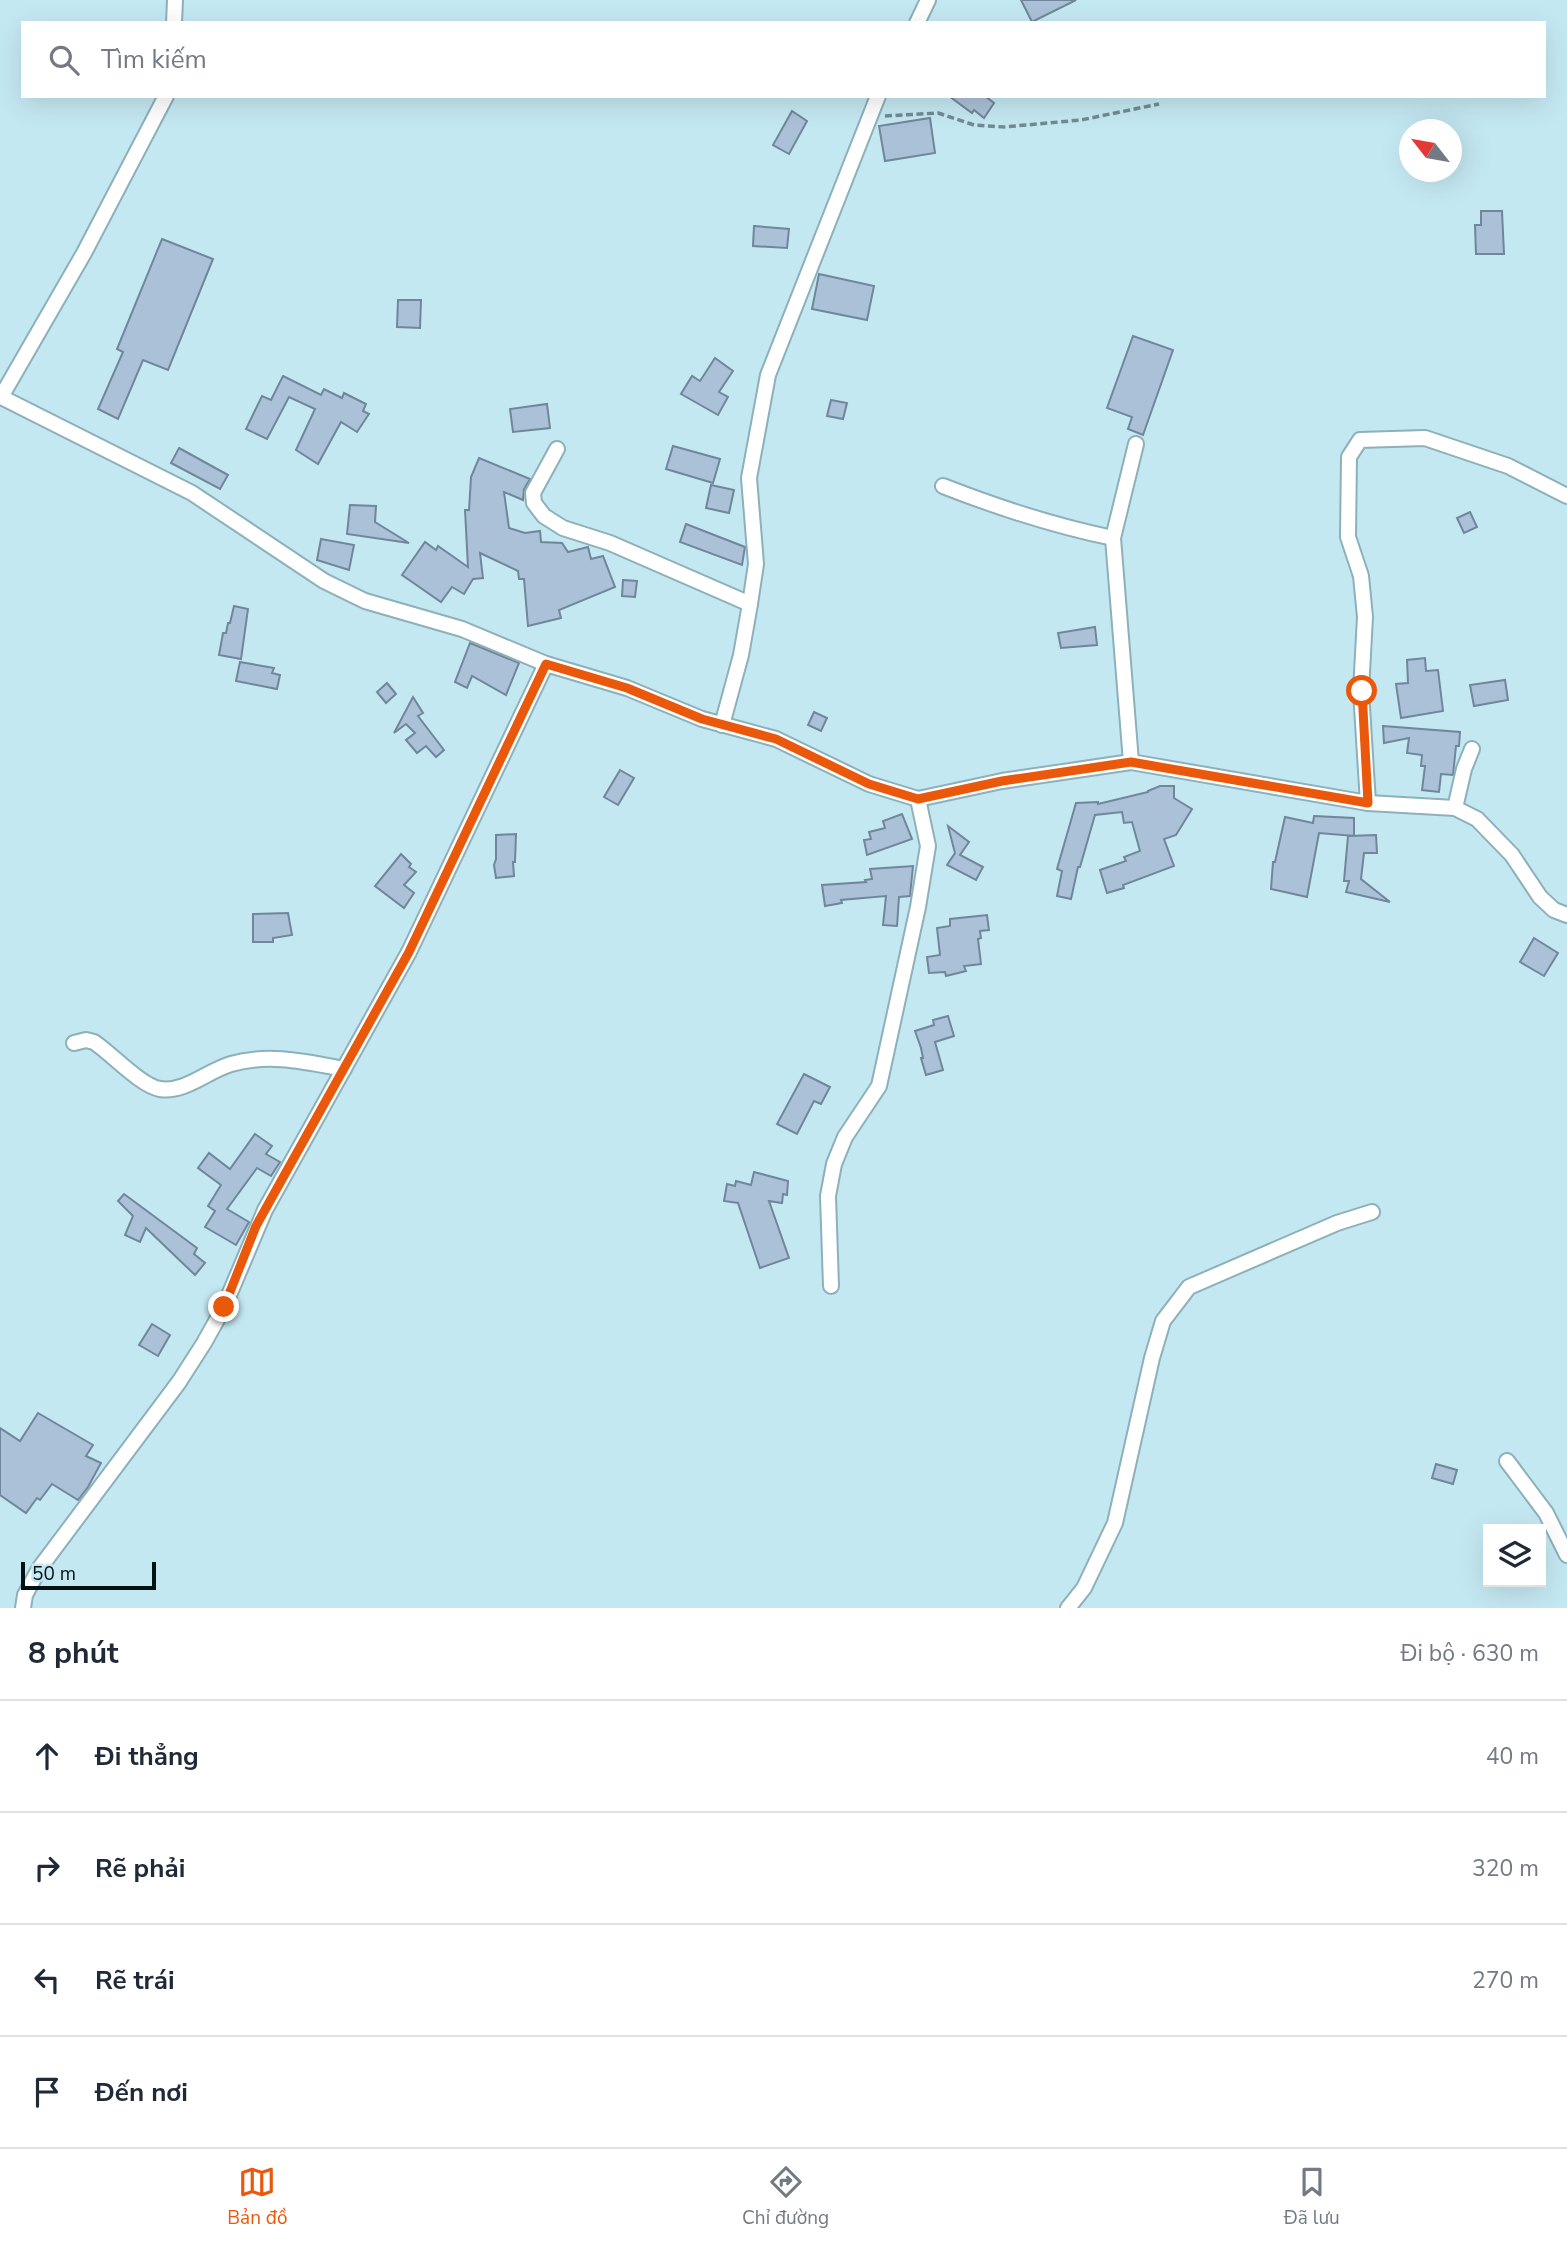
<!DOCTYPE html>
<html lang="vi">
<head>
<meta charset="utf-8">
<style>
  body { margin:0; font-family:"Nunito Sans",sans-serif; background:#f2f2f3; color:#1f2937 }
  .controls { position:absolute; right:21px; bottom:21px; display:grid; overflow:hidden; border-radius:0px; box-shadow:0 7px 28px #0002 }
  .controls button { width:63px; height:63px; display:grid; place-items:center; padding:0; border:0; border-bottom:2px solid #e0e1e3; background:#fff; color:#1f2937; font:35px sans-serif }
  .compass { position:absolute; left:1399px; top:119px; width:63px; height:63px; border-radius:50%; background:#fff; box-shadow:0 7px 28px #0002; rotate:301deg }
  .scale { position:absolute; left:21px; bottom:18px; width:135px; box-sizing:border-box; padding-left:7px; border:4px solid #051215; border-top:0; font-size:19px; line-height:24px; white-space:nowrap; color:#051215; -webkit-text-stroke:5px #c4e8f2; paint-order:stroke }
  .stop { position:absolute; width:21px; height:21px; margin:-16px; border:5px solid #ea580c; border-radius:50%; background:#fff }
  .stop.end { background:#ea580c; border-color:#fff; box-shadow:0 2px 7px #0008 }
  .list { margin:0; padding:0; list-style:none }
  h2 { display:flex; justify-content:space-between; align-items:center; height:91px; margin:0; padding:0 28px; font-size:30px }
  h2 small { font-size:23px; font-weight:400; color:#747a83 }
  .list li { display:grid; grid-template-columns:46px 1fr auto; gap:21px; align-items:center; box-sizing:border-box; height:112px; padding:0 28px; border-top:2px solid #e0e1e3 }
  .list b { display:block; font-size:26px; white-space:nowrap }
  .list em { font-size:23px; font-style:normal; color:#747a83 }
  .icon { flex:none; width:38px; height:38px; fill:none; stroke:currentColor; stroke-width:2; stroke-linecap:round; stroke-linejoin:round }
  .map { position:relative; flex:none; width:1567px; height:1608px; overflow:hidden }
  .search { position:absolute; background:#fff; box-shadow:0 7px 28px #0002; left:21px; right:21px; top:21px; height:77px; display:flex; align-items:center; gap:18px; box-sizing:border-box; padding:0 24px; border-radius:0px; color:#747a83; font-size:26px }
  .sheet { height:539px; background:#fff }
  nav { display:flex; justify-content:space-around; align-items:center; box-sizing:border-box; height:98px; border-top:2px solid #e0e1e3; background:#fff; font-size:19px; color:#747a83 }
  nav a { display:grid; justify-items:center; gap:4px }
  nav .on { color:#ea580c }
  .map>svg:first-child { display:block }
</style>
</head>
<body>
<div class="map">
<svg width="1567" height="1608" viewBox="0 0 1567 1608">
  <rect width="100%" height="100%" fill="#c4e8f2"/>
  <g fill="#aac1d7" stroke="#70869a" stroke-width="2">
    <path d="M1021,0H1076L1032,22Z"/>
    <path d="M949,96H985L994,103L984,118L974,110L972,113Z"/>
    <path d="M792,111L807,121L789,154L773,145Z"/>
    <path d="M930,118L935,153L885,161L879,126Z"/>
    <path d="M1481,211H1502L1504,254H1476L1475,225H1481Z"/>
    <path d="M754,226L789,229L787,248L753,246Z"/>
    <path d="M162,239L213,259L168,370L143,360L118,419L98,409L123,352L117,349Z"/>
    <path d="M819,274L874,286L867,320L812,309Z"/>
    <path d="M398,300H421L420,328L397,327Z"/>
    <path d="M1133,336L1173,350L1143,435L1128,429L1132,417L1107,408Z"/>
    <path d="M715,358L733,371L719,392L728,397L718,415L681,394L692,376L700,381Z"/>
    <path d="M283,376L321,395L324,389L342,398L344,393L366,404L363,411L369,414L357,432L341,422L318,464L296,450L315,409L289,397L267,439L246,429L262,396L271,400Z"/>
    <path d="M831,400L847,403L843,419L827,416Z"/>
    <path d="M547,404L550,428L513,432L510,409Z"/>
    <path d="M673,446L720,459L713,483L666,469Z"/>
    <path d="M179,448L228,475L220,489L171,463Z"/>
    <path d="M479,458L530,479L524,489L523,500L504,492L509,528L525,533L540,531L541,542L562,543L568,552L588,547L591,559L603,556L615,587L559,610L561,618L528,626L524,579H519L518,571L480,553L483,578L473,579L464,594L452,587L441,602L402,575L425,542L436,550L438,546L468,567L465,510H469L471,477Z"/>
    <path d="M711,485L734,490L729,513L706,508Z"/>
    <path d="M350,505L376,506L375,522L409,543L347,534Z"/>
    <path d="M1470,512L1477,527L1464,533L1457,518Z"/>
    <path d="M686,524L745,547L742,565L680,542Z"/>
    <path d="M321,539L354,545L349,570L317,560Z"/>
    <path d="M623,580L637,581L635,597L622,596Z"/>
    <path d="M234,606L248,609L241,659L219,655L223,633H226L228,623H230Z"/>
    <path d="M1095,627L1097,645L1061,648L1058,633Z"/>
    <path d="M470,643L519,663L506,695L472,676L467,688L455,682Z"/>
    <path d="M1425,658L1426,671L1438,670L1443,711L1401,718L1396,684L1408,683L1407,660Z"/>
    <path d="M240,662L274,668L272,673L280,675L277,689L236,681Z"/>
    <path d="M1505,680L1508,700L1474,706L1470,685Z"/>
    <path d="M387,683L396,694L386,703L377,692Z"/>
    <path d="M413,697L423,713L418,716L444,750L436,757L426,746L417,753L406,740L415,733L406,724L394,733Z"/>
    <path d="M814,712L827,718L821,731L808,725Z"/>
    <path d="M1383,726L1460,732L1459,746H1456L1453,775L1441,774L1439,792L1422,790L1425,766H1421L1422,755L1407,753L1409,738L1384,743Z"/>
    <path d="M620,770L634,778L618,805L604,797Z"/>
    <path d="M1160,786H1174V798L1192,809L1176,835L1164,839L1174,866L1123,885L1124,888L1107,893L1100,870L1126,861L1124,857L1140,851L1132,822L1124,823L1122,812L1095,815L1080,867H1078L1071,899L1057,896L1062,871L1057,869L1076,803L1098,802V804L1148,792V791Z"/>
    <path d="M902,814L912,839L867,855L864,840L871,839L869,832L885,828L883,821Z"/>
    <path d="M1314,816L1354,818V836L1319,833L1307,897L1271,889L1273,862H1275L1285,817L1313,823Z"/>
    <path d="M948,826L969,842L960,855L983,867L976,880L947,865L955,853Z"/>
    <path d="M516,834L515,862H513L514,876L496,878L494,865L496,859V835Z"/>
    <path d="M1376,835L1377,853H1364L1361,879L1390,902L1346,892L1349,881H1344L1348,836Z"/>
    <path d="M401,854L411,864L409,867L416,872L404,885L414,893L404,908L375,886Z"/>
    <path d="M913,866L910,896L899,897L897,926L883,925L886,896L841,900L842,903L825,906L822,885L866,882L865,880L872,879L870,869Z"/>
    <path d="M288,913L292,935L273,938V942H253V914Z"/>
    <path d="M987,915L989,930L980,931L981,938L978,939L981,964L964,966L966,971L946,976L945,972L929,973L927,957L940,955L937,928L950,926V919Z"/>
    <path d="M1534,938L1558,953L1544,976L1520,962Z"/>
    <path d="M948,1016L954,1036L935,1042L943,1070L926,1075L921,1058H923L921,1048L915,1031L934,1025L933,1020Z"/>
    <path d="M804,1074L830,1087L821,1104L814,1101L797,1134L777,1124Z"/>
    <path d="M255,1134L272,1146L266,1154L280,1162L271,1176L257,1168L227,1209L249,1222L236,1245L205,1227L215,1211L208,1206L221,1185L198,1168L209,1153L230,1169Z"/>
    <path d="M754,1172L788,1181L787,1195L783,1194L782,1203L769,1201L789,1258L760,1268L738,1203L724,1201L727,1184L735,1186L736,1181L751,1185Z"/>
    <path d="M124,1194L197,1248L194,1254L205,1263L195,1275L146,1228L140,1242L125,1235L133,1216L118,1201Z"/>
    <path d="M152,1324L170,1335L158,1356L139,1345Z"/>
    <path d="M38,1413L93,1445L86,1456L101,1463L88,1487L78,1500L52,1484L40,1500L37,1498L26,1513L0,1495V1428L20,1441Z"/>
    <path d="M1436,1464L1457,1470L1453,1484L1432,1478Z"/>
  </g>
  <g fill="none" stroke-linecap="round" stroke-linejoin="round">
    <g stroke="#8db0b9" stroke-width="18">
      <g id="street">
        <path d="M174,23L175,0"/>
        <path d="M917,23L928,0"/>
        <path d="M166,96L84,253L1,397L192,493L324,581L365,601L462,629L546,664L627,688L702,719L776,739L869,784L918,799L1002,781L1131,762L1368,803L1455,808L1477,819L1512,855L1540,897L1554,910L1567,915"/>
        <path d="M557,449L533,493L534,503L544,516L563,528L610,543L750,604"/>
        <path d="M943,486C999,508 1055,526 1113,538"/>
        <path d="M722,725L741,655L750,604L756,564L749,478L768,375L878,96"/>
        <path d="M1131,762L1113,538L1136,444"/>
        <path d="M1368,803L1361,691L1365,617L1361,576L1348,537L1349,457L1360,440L1425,438L1508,466L1567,496"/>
        <path d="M1455,808L1464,769L1472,749"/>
        <path d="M74,1043L86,1040L94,1042C112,1054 141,1086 160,1089C185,1093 209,1070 231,1064C269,1053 306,1062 344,1069"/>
        <path d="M831,1286L828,1196L834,1164L845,1137L879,1086L918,907L928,846L918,799"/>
        <path d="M1507,1461L1546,1513L1567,1555"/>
        <path d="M23,1608L25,1595L39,1569L179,1382L204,1343L224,1307L265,1210L409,952L546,664"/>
        <path d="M1068,1608L1084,1588L1115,1523L1152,1358L1163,1321L1189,1287L1337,1223L1372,1212"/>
      </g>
    </g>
    <path stroke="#718b92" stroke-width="3.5" stroke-dasharray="7 3.5" stroke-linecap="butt" d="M885,116L938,113L974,125L1004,127L1081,120L1159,104"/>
    <use href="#street" stroke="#fff" stroke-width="14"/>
  </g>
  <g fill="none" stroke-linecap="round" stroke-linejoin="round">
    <path stroke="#ea580c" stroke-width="9" d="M224,1307L256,1226L409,952L546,664L627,688L702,719L776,739L869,784L918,799L1002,781L1131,762L1368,803L1362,691"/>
  </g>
</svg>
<div class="controls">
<button><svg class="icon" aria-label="layers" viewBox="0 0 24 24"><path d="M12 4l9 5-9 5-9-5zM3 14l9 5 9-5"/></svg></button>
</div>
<svg class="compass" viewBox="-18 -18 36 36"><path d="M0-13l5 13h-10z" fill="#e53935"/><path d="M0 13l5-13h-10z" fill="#747a83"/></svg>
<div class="scale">50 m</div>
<div class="stop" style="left:1362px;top:691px"></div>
<div class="stop end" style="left:224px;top:1307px"></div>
<div class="search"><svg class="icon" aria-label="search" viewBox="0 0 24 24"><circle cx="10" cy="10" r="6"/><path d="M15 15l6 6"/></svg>Tìm kiếm</div>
</div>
<section class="sheet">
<h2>8 phút<small>Đi bộ · 630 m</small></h2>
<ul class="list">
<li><svg class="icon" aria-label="ahead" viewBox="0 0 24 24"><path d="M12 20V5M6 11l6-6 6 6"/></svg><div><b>Đi thẳng</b></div><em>40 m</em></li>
<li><svg class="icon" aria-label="right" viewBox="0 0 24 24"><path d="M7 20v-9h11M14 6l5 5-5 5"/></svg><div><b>Rẽ phải</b></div><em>320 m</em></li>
<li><svg class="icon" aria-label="left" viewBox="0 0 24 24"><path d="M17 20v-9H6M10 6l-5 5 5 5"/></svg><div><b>Rẽ trái</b></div><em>270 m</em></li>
<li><svg class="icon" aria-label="arrive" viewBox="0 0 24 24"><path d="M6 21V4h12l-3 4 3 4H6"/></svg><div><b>Đến nơi</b></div></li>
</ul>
</section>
<nav>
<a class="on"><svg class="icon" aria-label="map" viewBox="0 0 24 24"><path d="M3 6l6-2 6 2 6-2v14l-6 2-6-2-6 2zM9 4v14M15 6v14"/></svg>Bản đồ</a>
<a><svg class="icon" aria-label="directions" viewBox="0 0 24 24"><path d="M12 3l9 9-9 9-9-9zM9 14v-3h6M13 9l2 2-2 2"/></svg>Chỉ đường</a>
<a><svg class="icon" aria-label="saved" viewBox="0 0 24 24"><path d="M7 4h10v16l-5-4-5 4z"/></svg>Đã lưu</a>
</nav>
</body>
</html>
